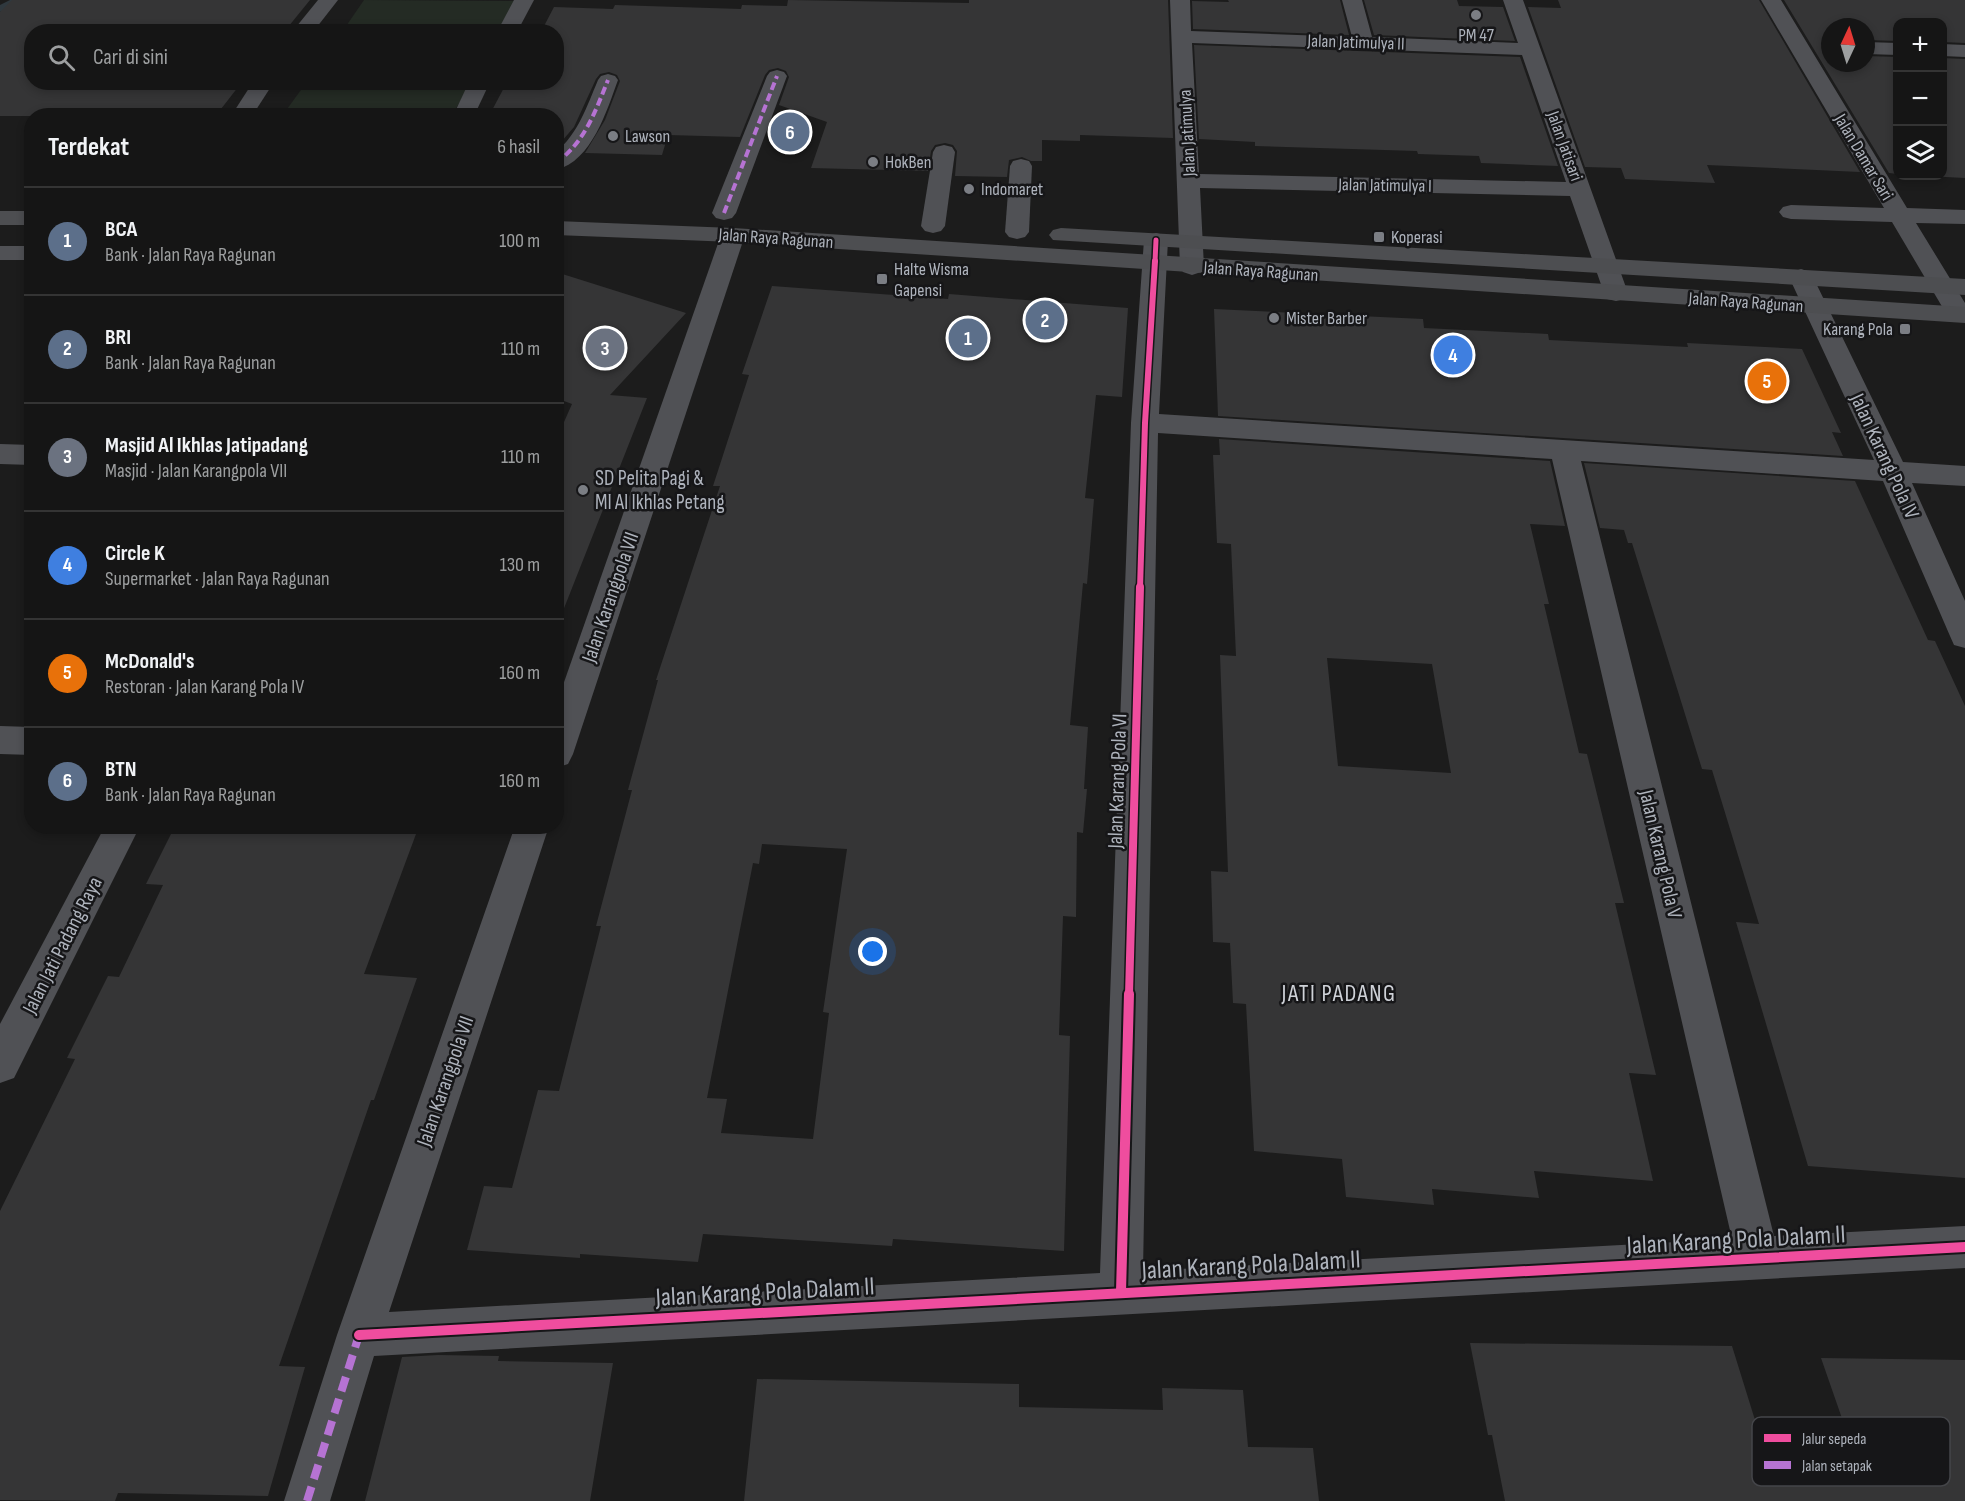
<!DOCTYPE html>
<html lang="id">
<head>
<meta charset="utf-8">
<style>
  body { margin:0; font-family:"Sofia Sans Condensed",sans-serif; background:#222; color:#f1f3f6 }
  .controls { position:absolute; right:18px; top:18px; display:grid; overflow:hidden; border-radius:12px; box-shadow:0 3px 9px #0003 }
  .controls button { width:54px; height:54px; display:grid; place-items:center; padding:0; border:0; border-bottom:2px solid #343434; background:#151515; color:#f1f3f6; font:30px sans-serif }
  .compass { position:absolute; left:1821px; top:18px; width:54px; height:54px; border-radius:50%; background:#151515; box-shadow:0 3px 9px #0003; rotate:4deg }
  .you { position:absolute; left:873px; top:952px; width:21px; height:21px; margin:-15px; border:4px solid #fff; border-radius:50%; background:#1a73e8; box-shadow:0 0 0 9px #1a73e833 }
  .badge { display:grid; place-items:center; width:39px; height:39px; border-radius:50%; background:#0b8043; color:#fff; font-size:20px; font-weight:700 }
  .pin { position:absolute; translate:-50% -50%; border:3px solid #fff; box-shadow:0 2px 6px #0006 }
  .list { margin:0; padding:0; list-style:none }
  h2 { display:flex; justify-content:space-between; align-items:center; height:78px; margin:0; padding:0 24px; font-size:26px }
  h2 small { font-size:20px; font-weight:400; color:#9d9fa0 }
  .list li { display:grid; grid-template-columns:39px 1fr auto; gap:18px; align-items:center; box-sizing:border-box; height:108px; padding:0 24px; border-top:2px solid #343434 }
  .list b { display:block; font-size:22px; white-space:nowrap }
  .list p { margin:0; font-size:20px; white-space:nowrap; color:#9d9fa0 }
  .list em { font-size:20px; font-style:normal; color:#9d9fa0 }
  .icon { flex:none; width:33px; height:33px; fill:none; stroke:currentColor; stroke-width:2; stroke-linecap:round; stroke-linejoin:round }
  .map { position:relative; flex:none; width:1965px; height:1501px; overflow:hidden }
  .search { position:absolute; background:#151515; box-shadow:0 3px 9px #0003; left:24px; top:24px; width:540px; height:66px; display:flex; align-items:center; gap:15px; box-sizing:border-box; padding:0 21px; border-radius:24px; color:#9d9fa0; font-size:22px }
  .panel { position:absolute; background:#151515; box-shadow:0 3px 9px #0003; left:24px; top:108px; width:540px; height:726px; border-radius:24px }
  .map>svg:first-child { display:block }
</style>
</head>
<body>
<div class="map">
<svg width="1965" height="1501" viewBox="0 0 1965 1501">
  <rect width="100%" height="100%" fill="#1c1c1c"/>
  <g fill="#242b24">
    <path d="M364,0L517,1L499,31L342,32Z"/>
    <path d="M306,83H471L452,115L282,116Z"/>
  </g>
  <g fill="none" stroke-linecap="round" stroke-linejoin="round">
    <path fill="#2f383e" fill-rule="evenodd" d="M10,0H23L0,12V5Z"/>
  </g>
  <g fill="#353536" fill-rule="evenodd">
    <path d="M12,0H310L284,32H32V82H242L221,109H209L204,116H0V12Z"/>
    <path d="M788,0L969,3V0H1168L1173,138L1080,135V141L1042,140V161H1031L1022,157L1009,160L1007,177L955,176L957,151L953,145L945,143L935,145L931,151L928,171L811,168L827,122L779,105L789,77L786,71L778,68L769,70L765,75L740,137L668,135L662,155L585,153L605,120L620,81L617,75L609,72L600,74L596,79L574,127L556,148V116H489L507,82H556V32H535L537,28H543L554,7L613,9L615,5L741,9L742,5L787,6Z"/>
    <path d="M1228,0H1340L1349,35L1193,29L1192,1L1229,2Z"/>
    <path d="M1364,0H1457L1459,6L1503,7L1515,41L1374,35Z"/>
    <path d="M1558,0H1759L1860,172L1707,165L1715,183L1625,179L1621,168L1585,167L1528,7L1561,8Z"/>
    <path d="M1784,0H1965V43L1942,42V22H1898V41L1866,40V27H1830V63H1866V56L1898,57V174L1889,173Z"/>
    <path d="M1194,45L1520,57L1558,166L1481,163L1479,156L1418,154L1417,151L1255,146V142L1199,139Z"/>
    <path d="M1942,58L1965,59V178L1926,176H1942Z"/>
    <path d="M556,272L686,313L610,395L647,398L559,621L556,620V440L572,404L556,398Z"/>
    <path d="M772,286L948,299L949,294L1128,308L1122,397L1096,395L1085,498L1094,499L1087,584L1083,583L1070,725L1088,727L1084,789H1087L1083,833L1077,832L1076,917L1063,916L1059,1035L1070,1036L1064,1251L893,1239L892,1246L703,1234L698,1262L580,1254V1258L467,1250L484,1186L512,1188L538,1090L559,1091L601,926H596L632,790H628L658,680H656L720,486H713L749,375L742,374ZM762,844L847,849L823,1012L829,1013L813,1139L721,1133L727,1099L707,1098L753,863L759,864Z"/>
    <path d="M1214,309L1423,319L1424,328L1548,334L1549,340L1688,347L1687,343L1802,349L1841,433L1832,432L1843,456L1218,416Z"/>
    <path d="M1219,439L1550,461L1565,526L1530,524L1549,604H1544L1579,753L1587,754L1624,903H1615L1656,1075L1629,1073L1653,1181L1534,1171L1539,1198L1432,1189L1434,1205L1346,1197L1342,1159L1254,1151L1246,1004L1233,1003L1230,943L1213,942L1211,871L1228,872L1220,655L1236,656L1231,544L1217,543L1213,455H1220ZM1327,658L1432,664L1451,773L1338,766Z"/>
    <path d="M1584,463L1855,481L1928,640L1935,641L1965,706V1178L1808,1166L1736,922L1759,924L1712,770L1702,769L1632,543H1628L1624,530L1600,528Z"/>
    <path d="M175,826H419L364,974L417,978L374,1100H371L279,1366L305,1367L268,1496L118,1493L115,1501L0,1500V1211L75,1059L67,1058L108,976L119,977L163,885L146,884Z"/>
    <path d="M1470,1343L1732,1346L1764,1449L1853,1450L1821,1358L1965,1360V1501H1505L1492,1435H1488Z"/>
    <path d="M438,1355L499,1356L498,1361L613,1363L590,1501H365L402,1357Z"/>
    <path d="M757,1379L1019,1384V1407L1163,1410L1162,1388L1243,1390L1248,1447L1313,1448L1319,1501H744Z"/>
  </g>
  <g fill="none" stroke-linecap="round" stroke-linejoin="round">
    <g fill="#505155" fill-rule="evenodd">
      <path d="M318,0H338L313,32H292Z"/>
      <path d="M514,0H534L517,32H497Z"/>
      <path d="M1170,0H1190L1191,31L1352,37L1342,0H1362L1372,37L1518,43L1503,0H1523L1628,293L1625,299L1616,301L1607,299L1604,293L1570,196L1200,188L1204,267L1201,272L1192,275L1183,272L1180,267ZM1192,43L1522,55L1566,182L1199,174Z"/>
      <path d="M1761,0H1781L1907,208L1965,210V224L1916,223L1965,303V321L1959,322L1950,320L1892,222L1791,219L1783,217L1779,212L1783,207L1791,205L1884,208Z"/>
      <path d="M1866,42L1898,43V55L1866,54Z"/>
      <path d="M1942,44L1965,45V57L1942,56Z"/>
      <path d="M777,70L784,72L787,76L736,213L732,218L724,220L716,218L712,213L767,76L770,72Z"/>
      <path d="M608,74L615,76L618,80C607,110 592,161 556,170V152C578,134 587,106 598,80L601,76Z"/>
      <path d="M253,82H274L252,116H231Z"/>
      <path d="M469,82H490L474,116H453Z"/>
      <path d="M944,145L952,147L955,152L945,226L941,231L933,233L925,231L921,226L933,152L936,147Z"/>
      <path d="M1021,159L1029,161L1032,166L1029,232L1025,237L1017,239L1009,237L1005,232L1010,166L1013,161Z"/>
      <path d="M733,228L741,230L745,235L573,754L568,764L556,768V705L721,235L725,230Z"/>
      <path d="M1156,233L1164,235L1168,240L1159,414L1874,460L1789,277L1792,272L1801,269L1810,272L1813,277L1903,462L1965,466V486L1912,483L1965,601V648L1954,645L1950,636L1883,481L1581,461L1774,1236L1965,1226V1268L374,1356L330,1501H284L337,1335L515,826H549L389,1312L1100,1273L1131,423L1144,240L1148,235ZM1158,433L1552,459L1732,1239L1143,1271Z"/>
      <rect x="0" y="246" width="32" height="14"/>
      <path d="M0,444L32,445V465L0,464Z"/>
      <path d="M0,726L32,727V755L0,754Z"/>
      <path d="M105,826H140L14,1078L0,1083V1024Z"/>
    </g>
    <g fill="#4d4e51" fill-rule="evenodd">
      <rect x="0" y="211" width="32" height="14"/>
      <path d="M556,221L733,228L1965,307V323L733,242L556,235Z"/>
      <path d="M1061,228L1965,279V295L1053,240L1049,235L1053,230Z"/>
    </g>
    <g stroke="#b673d3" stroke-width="4" stroke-dasharray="8 4" stroke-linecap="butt">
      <path d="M556,163C585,142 595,112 608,80"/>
      <path d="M724,213L777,76"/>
    </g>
    <path stroke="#b673d3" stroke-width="8" stroke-dasharray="15 8" stroke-linecap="butt" d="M307,1501L359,1335"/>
    <g stroke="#161618" stroke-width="8">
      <path id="cycleway-far3" d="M1155,262L1156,240"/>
    </g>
    <g stroke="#161618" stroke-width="9">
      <path id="cycleway-far2" d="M1140,589L1145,423L1155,261"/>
    </g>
    <g stroke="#161618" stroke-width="11">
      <path id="cycleway-far1" d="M1129,995L1140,587"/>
    </g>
    <g stroke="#161618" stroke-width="14">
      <g id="cycleway">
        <path d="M1121,1292L1129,994"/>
        <path d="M359,1335L1965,1247"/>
      </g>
    </g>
    <use href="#cycleway-far3" stroke="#ef4d9e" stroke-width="5"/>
    <use href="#cycleway-far2" stroke="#ef4d9e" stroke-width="6"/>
    <use href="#cycleway-far1" stroke="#ef4d9e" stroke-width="8"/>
    <use href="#cycleway" stroke="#ef4d9e" stroke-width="10"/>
  </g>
  <g fill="#7b7e84" stroke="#161618" stroke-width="2">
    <circle cx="1476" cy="15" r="6"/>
    <circle cx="613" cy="136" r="6"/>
    <circle cx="873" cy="162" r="6"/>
    <circle cx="969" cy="189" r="6"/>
    <rect x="1373" y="231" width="12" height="12" rx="3"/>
    <rect x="876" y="273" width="12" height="12" rx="3"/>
    <circle cx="1274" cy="318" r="6"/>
    <rect x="1899" y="323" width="12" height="12" rx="3"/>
    <circle cx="583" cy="490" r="6"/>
  </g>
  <g text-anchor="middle" stroke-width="5" stroke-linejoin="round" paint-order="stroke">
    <g font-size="18" fill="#aeb3bc" stroke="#161618" text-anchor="start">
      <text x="1476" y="41" text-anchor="middle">PM 47</text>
      <text x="625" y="142">Lawson</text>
      <text x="885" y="168">HokBen</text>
      <text x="981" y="195">Indomaret</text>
      <text x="1391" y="243">Koperasi</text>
      <text x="894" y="275">Halte Wisma<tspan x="894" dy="21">Gapensi</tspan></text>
      <text x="1286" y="324">Mister Barber</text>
      <text x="1893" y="335" text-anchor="end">Karang Pola</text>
    </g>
    <g font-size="18" fill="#aeb3bc" stroke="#161618">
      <text transform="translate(1356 42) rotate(2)" y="6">Jalan Jatimulya II</text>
      <text transform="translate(1187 133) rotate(-93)" y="6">Jalan Jatimulya</text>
      <text transform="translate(1565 146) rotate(70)" y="6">Jalan Jatisari</text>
      <text transform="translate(1864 157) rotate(59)" y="6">Jalan Damar Sari</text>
      <text transform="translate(1385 185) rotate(1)" y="6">Jalan Jatimulya I</text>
      <text transform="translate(776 238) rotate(4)" y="6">Jalan Raya Ragunan</text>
      <text transform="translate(1261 271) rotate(4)" y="6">Jalan Raya Ragunan</text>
      <text transform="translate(1746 302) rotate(4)" y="6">Jalan Raya Ragunan</text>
    </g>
    <g font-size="21" fill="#aeb3bc" stroke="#161618">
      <text transform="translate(1885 456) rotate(65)" y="7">Jalan Karang Pola IV</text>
      <text transform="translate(610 597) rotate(-71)" y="7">Jalan Karangpola VII</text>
      <text transform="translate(1117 781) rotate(-88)" y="7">Jalan Karang Pola VI</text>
      <text transform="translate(1661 854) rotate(77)" y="7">Jalan Karang Pola V</text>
      <text transform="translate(62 945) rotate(-63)" y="7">Jalan Jati Padang Raya</text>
      <text transform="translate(445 1081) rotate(-71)" y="7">Jalan Karangpola VII</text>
    </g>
    <g font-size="21" fill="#aeb3bc" stroke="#161618" text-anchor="start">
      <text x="595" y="485">SD Pelita Pagi &amp;<tspan x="595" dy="24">MI Al Ikhlas Petang</tspan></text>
    </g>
    <g font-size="24" letter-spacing="1.5" fill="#cfd2d8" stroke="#161618">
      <text x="1339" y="1001">JATI PADANG</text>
    </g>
    <g font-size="26" fill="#aeb3bc" stroke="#161618">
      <text transform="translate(1736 1239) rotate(-3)" y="9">Jalan Karang Pola Dalam II</text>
      <text transform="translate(1251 1264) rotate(-3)" y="9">Jalan Karang Pola Dalam II</text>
      <text transform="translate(765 1291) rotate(-3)" y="9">Jalan Karang Pola Dalam II</text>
    </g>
  </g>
  <rect x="1752" y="1417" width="198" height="69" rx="9" fill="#161618" stroke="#444549" stroke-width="1.5"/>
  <rect x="1764" y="1434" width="27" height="8" fill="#ef4d9e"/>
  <rect x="1764" y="1461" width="27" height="8" fill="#b673d3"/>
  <g font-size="16" fill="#aeb3bc">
    <text x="1802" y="1444">Jalur sepeda</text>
    <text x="1802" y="1471">Jalan setapak</text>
  </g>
</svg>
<div class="controls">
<button>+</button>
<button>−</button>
<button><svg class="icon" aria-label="layers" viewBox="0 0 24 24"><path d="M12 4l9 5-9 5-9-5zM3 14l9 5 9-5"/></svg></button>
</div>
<svg class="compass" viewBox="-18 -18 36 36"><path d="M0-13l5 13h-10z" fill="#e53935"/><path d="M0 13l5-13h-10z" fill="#9d9fa0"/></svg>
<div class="you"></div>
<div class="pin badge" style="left:968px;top:338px;background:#5c6f8a">1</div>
<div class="pin badge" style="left:1045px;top:320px;background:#5c6f8a">2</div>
<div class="pin badge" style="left:605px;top:348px;background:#6b7280">3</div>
<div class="pin badge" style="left:1453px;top:355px;background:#3f7fe0">4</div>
<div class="pin badge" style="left:1767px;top:381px;background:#e8710a">5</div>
<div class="pin badge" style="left:790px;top:132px;background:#5c6f8a">6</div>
<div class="search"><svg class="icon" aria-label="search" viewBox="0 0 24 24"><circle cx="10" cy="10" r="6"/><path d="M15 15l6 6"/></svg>Cari di sini</div>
<section class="panel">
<h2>Terdekat<small>6 hasil</small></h2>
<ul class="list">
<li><span class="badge" style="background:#5c6f8a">1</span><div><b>BCA</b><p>Bank · Jalan Raya Ragunan</p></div><em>100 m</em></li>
<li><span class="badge" style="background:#5c6f8a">2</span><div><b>BRI</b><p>Bank · Jalan Raya Ragunan</p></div><em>110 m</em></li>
<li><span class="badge" style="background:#6b7280">3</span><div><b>Masjid Al Ikhlas Jatipadang</b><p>Masjid · Jalan Karangpola VII</p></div><em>110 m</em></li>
<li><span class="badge" style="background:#3f7fe0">4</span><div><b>Circle K</b><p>Supermarket · Jalan Raya Ragunan</p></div><em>130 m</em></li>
<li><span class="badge" style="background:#e8710a">5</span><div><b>McDonald's</b><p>Restoran · Jalan Karang Pola IV</p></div><em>160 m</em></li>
<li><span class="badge" style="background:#5c6f8a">6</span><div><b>BTN</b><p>Bank · Jalan Raya Ragunan</p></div><em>160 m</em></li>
</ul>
</section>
</div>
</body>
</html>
